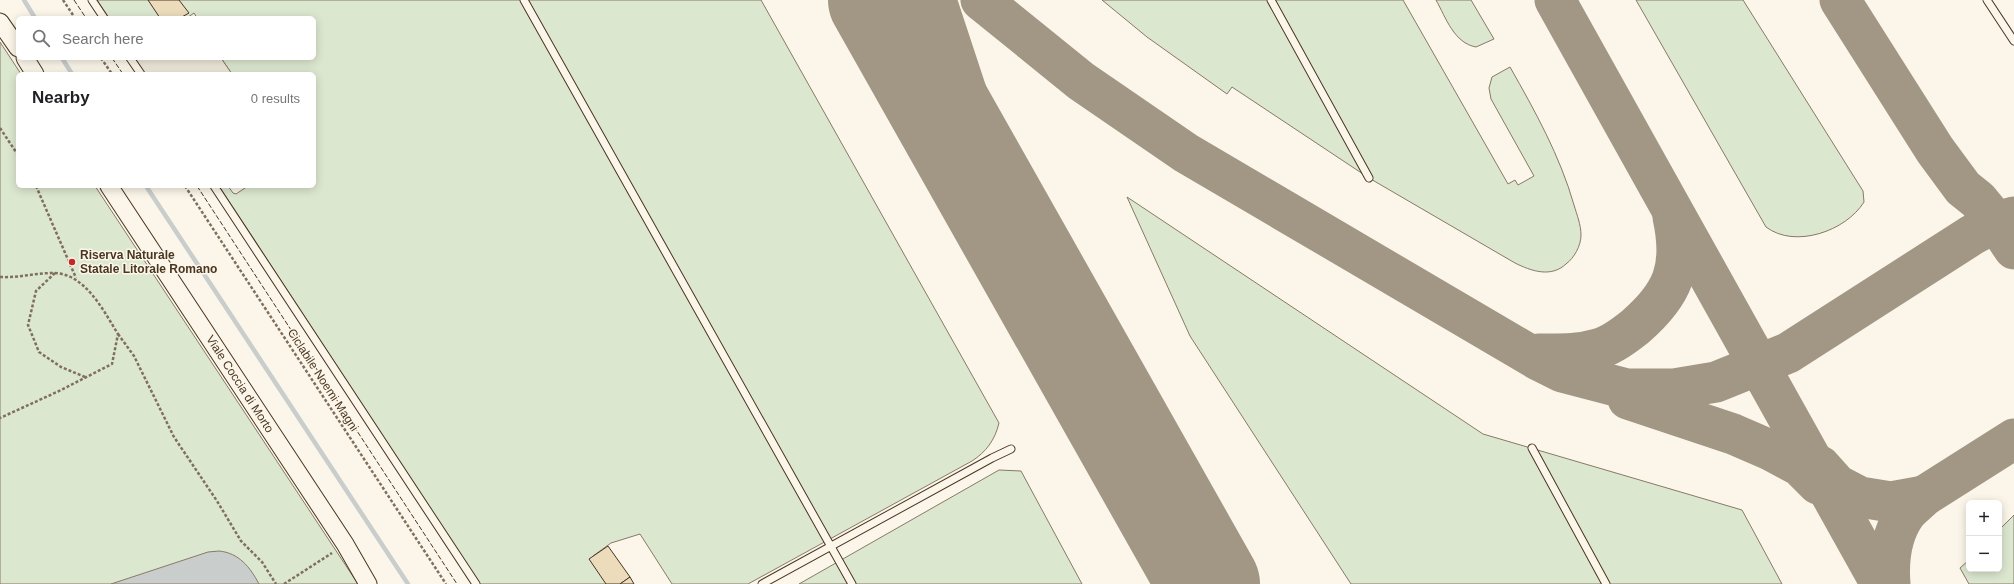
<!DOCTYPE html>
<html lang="en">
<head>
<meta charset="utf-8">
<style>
  body { margin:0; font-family:Arial,sans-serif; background:#f6f6f6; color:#202124 }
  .controls { position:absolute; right:12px; bottom:12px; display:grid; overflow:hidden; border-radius:6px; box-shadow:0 2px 10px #0003 }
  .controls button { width:36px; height:36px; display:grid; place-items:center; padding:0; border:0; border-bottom:1px solid #e0e0e0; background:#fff; color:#202124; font:20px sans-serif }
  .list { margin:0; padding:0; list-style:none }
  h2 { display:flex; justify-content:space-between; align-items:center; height:52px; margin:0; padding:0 16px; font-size:17px }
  h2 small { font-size:13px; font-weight:400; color:#757577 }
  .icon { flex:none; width:22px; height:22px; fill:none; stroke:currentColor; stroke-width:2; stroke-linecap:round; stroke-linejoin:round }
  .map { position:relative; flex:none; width:2014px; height:584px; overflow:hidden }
  .search { position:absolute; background:#fff; box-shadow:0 2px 10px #0003; left:16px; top:16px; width:300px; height:44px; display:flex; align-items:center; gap:10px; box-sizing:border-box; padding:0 14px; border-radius:6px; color:#757577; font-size:15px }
  .panel { position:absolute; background:#fff; box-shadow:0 2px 10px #0003; left:16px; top:72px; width:300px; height:116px; border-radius:6px }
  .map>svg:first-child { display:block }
</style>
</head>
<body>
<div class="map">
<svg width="2014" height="584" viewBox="0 0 2014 584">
  <rect width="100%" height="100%" fill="#fbf6e9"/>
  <g fill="#dce7d0" stroke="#887966">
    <path d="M97,0H761L999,423C995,440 986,452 972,461L748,584H672L640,534L611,543L593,556L612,584H480L219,186H228L233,193L236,194L248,186H314V74H232L221,58H314V18H197L194,13L187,18H109Z"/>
    <path d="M1102,0H1403L1508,184L1515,180L1518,185L1534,176L1491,99L1489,88L1492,77L1510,67C1535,111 1560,156 1574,205C1577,215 1581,225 1581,235C1581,246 1574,258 1566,264C1551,278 1531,271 1515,263L1369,178L1232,87L1227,94L1147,37Z"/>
    <path d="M1436,0H1471L1494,39L1476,47C1454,43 1446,18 1436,0Z"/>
    <path d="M1636,0H1743L1863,191L1864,202C1846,231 1795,249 1766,227Z"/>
    <path d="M0,42L21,74H18V186H95L358,584H0Z"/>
    <path d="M1127,197L1483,434L1742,510L1782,584H1351L1190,336Z"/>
    <path d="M999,470L1021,471L1082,584H799Z"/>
    <path d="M2014,515V584H1969L1960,568L1969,560V569H1999V530Z"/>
  </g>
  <path fill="#ede7d9" stroke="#887966" d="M135,58H221L232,74H145Z"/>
  <path fill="#c9cecd" stroke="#887966" d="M219,551C239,553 250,567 259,584H111L208,552Z"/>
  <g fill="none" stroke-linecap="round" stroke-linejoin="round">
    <g stroke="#c9cecd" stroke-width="4.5">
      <path d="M24,0L35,18"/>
      <path d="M62,58L72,74"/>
      <path d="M146,186L408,584"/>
    </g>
    <g stroke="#a29684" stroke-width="41">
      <path d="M936,0L968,97L1071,339"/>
      <path d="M981,0L1081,81L1186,153L1540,361L1562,372L1627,389H1674L1716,382L1788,353L1972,235L1996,222L2014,217"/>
      <path d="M1555,0L1881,584"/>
      <path d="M1840,0L1935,150L1963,188L1978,200L1996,222L2014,249"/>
      <path d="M1538,354C1559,354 1578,355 1598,349C1610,346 1625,335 1635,327C1673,294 1684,268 1673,217"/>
      <path d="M1628,399L1733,434L1770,450L1800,466L1818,484"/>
      <path d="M1820,466L1837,485L1860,497L1891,502L1924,496C1918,502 1911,507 1906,513C1891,534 1888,559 1890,584"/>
      <path d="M1924,496L2014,439"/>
      <path d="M1163,501L1224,584"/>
    </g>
    <path stroke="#a29684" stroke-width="102" d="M879,0L1209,584"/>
  </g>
  <g fill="#ecdcbc" stroke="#4a3520">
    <path d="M148,0H179L189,13L180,18H160Z"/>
    <path d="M608,546L630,577L620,584H606L589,559Z"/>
    <path d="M630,577L634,584H620Z"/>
  </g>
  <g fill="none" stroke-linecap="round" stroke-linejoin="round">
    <g stroke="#4a3520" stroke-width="9">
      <g id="service">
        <path d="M92,0L104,18"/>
        <path d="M524,0L852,584"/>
        <path d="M1271,0L1369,178"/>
        <path d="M1987,0L2014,41"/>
        <path d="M130,58L141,74"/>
        <path d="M214,186L476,584"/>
        <path d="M1532,448L1606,584"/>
        <path d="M762,584L992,458L1011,449"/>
      </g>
    </g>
    <g stroke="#4a3520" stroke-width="19">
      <g id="tertiary">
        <path d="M0,22L18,48"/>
        <path d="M25,58L35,74"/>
        <path d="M109,186L345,544L368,584"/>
      </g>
    </g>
    <g stroke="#7f6f5c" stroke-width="2.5" stroke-dasharray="3 2" stroke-linecap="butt">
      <path d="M63,0L75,18"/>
      <path d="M101,58L112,74"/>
      <path d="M0,128L18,155"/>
      <path d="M36,186L76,278"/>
      <path d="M185,186L446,584"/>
      <path d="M55,273L36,291L28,325L39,352L61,367L85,377"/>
      <path d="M0,277C18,278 35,273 53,273C85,273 103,310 118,334L112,364L59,391L0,418"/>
      <path d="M118,334L134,356L174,437L217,501L241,541L262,562L276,584"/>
      <path d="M284,584L332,553"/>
    </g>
    <use href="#service" stroke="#fbf6e9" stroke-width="7"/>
    <use href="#tertiary" stroke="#fbf6e9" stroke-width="17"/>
    <g stroke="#4a3520" stroke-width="1" stroke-dasharray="5 2" stroke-linecap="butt">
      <path d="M74,0L86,18"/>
      <path d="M112,58L123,74"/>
      <path d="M197,186L457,584"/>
    </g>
  </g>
  <circle fill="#c62828" stroke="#fbf6e9" stroke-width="1.5" cx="72" cy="262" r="4"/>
  <g text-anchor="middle" stroke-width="3" stroke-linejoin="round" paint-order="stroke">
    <g font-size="12" font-weight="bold" fill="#4a3520" stroke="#fbf6e9" text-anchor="start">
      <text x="80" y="259">Riserva Naturale<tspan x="80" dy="14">Statale Litorale Romano</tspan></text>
    </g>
    <g font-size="12" fill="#4a3520" stroke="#fbf6e9">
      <text transform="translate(323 380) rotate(57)" y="4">Ciclabile Noemi Magni</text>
      <text transform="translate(240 384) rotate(57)" y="4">Viale Coccia di Morto</text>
    </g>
  </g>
</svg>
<div class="controls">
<button>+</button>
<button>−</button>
</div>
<div class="search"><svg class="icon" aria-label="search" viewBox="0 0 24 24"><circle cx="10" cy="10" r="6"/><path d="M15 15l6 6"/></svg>Search here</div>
<section class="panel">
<h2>Nearby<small>0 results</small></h2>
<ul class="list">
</ul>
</section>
</div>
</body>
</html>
